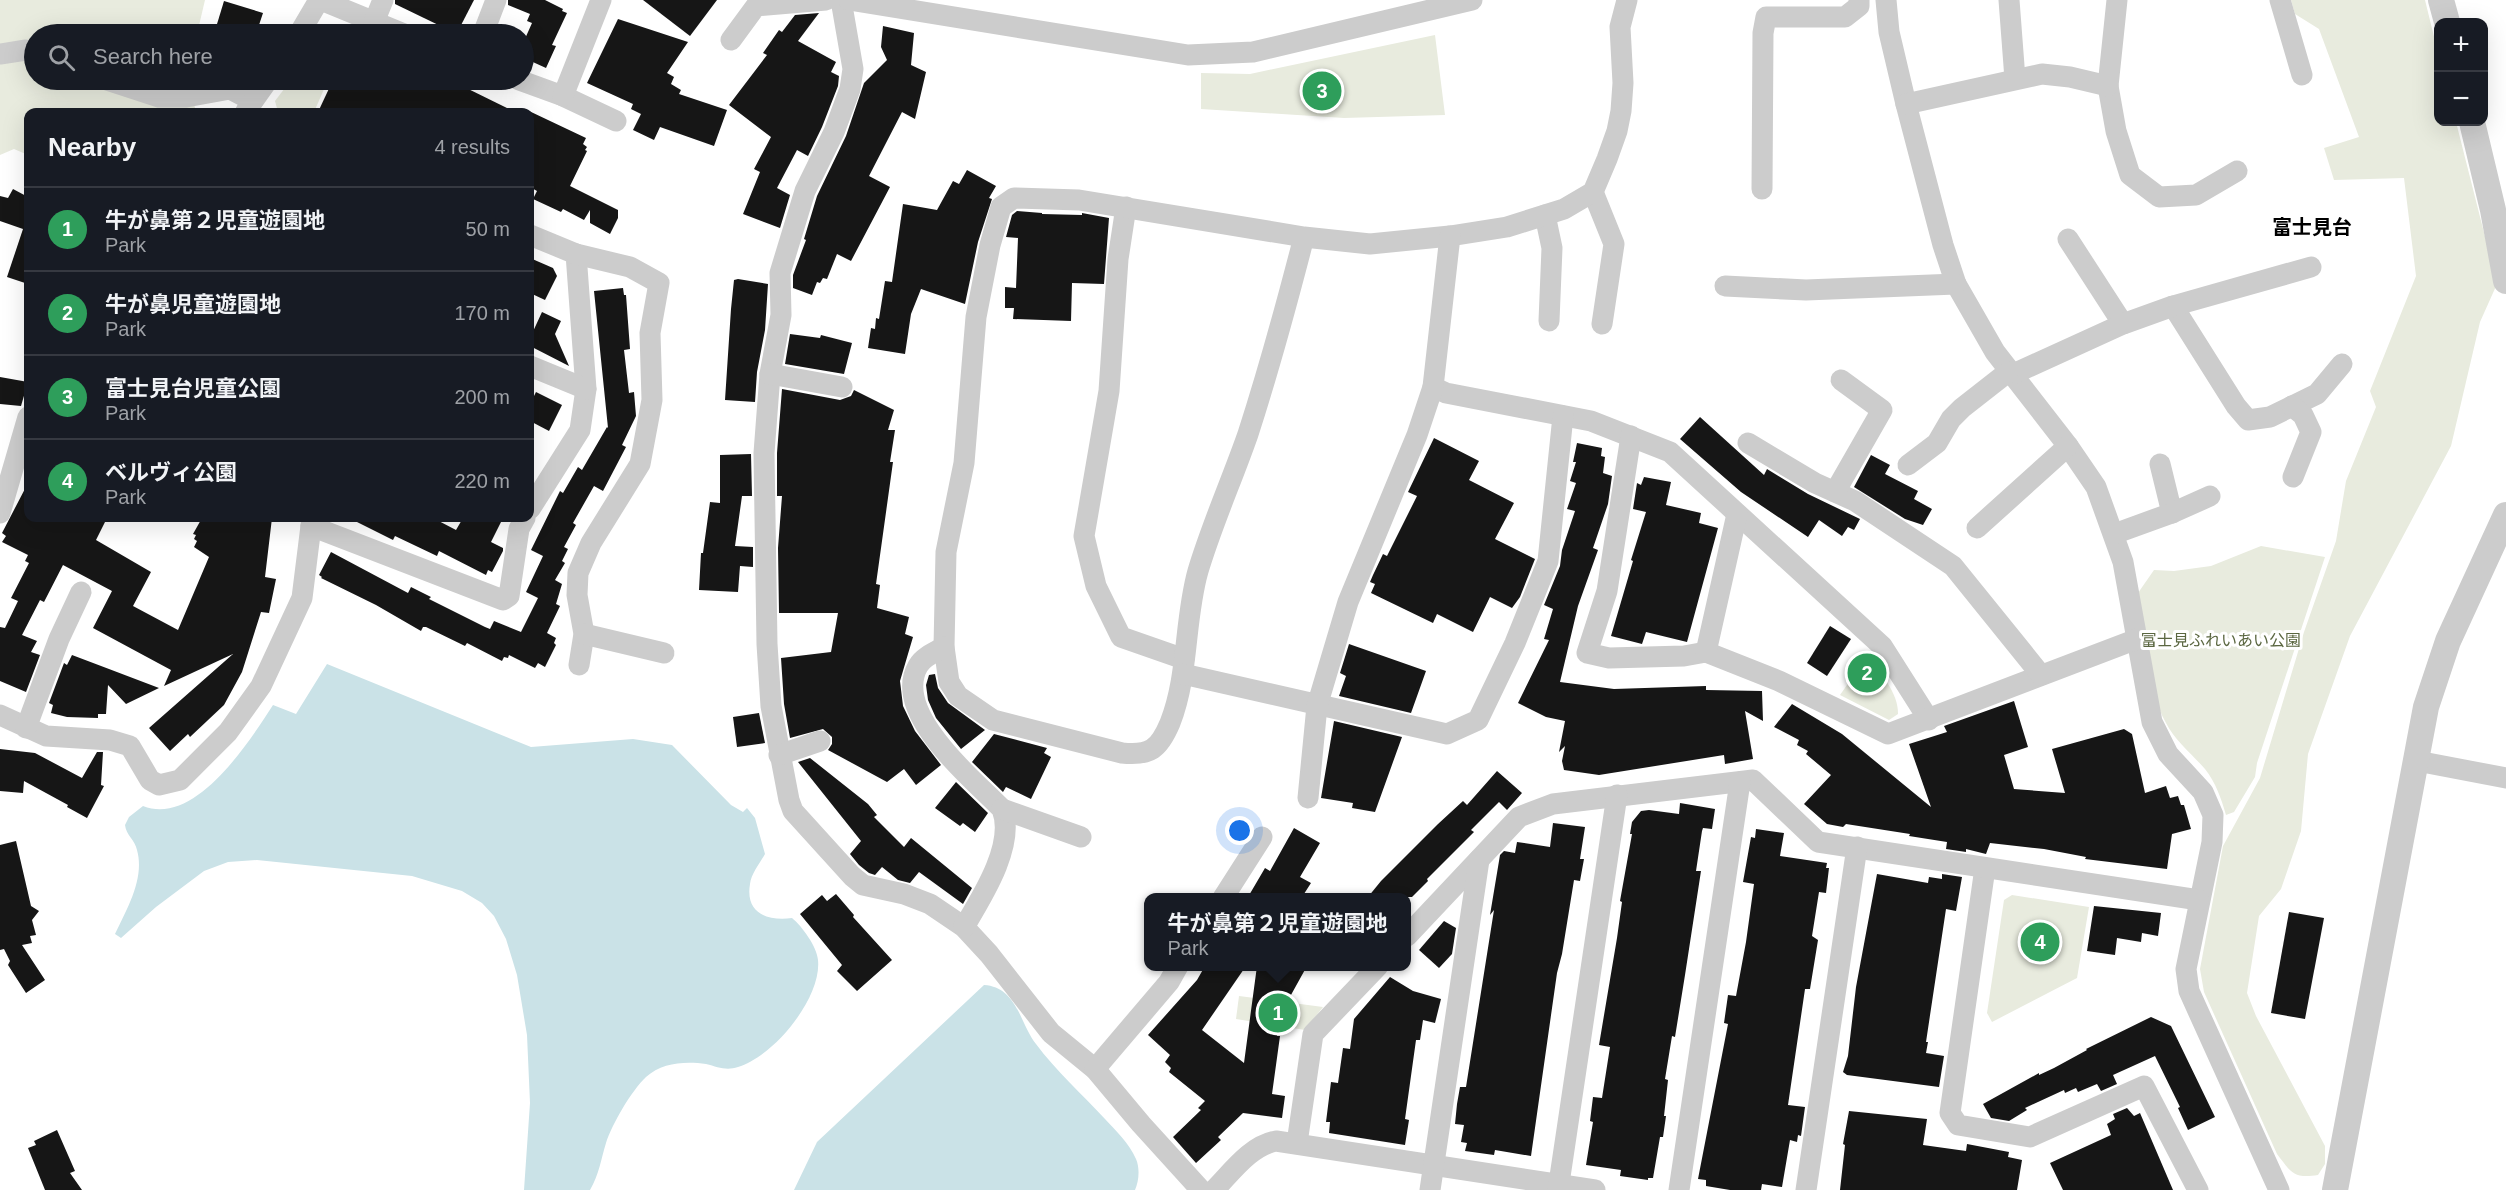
<!DOCTYPE html>
<html lang="en">
<head>
<meta charset="utf-8">
<style>
  body { margin:0; font-family:Helvetica,"Noto Sans JP",sans-serif; background:#20242c; color:#f1f3f6 }
  .controls { position:absolute; right:18px; top:18px; display:grid; overflow:hidden; border-radius:12px; box-shadow:0 6px 24px #0002 }
  .controls button { width:54px; height:54px; display:grid; place-items:center; padding:0; border:0; border-bottom:2px solid #363941; background:#171b24; color:#f1f3f6; font:30px sans-serif }
  .you { position:absolute; left:1240px; top:831px; width:21px; height:21px; margin:-15px; border:4px solid #fff; border-radius:50%; background:#1a73e8; box-shadow:0 0 0 9px #1a73e833 }
  .badge { display:grid; place-items:center; width:39px; height:39px; border-radius:50%; background:#d4436f; color:#fff; font-size:20px; font-weight:700 }
  .pin { position:absolute; translate:-50% -50%; border:3px solid #fff; box-shadow:0 2px 6px #0006 }
  .popup { position:absolute; left:1144px; top:893px; width:267px; height:78px; box-sizing:border-box; display:grid; place-content:center; border-radius:12px; background:#171b24; filter:drop-shadow(0 2px 4px #0005); font-size:20px; white-space:nowrap; color:#9ea1a6 }
  .popup b { font-size:22px; color:#f1f3f6 }
  .popup::after { content:''; position:absolute; left:50%; top:100%; margin-left:-12px; border:12px solid transparent; border-top-color:#171b24 }
  .list { margin:0; padding:0; list-style:none }
  h2 { display:flex; justify-content:space-between; align-items:center; height:78px; margin:0; padding:0 24px; font-size:26px }
  h2 small { font-size:20px; font-weight:400; color:#9ea1a6 }
  .list li { display:grid; grid-template-columns:39px 1fr auto; gap:18px; align-items:center; box-sizing:border-box; height:84px; padding:0 24px; border-top:2px solid #363941 }
  .list b { display:block; font-size:22px; white-space:nowrap }
  .list p { margin:0; font-size:20px; white-space:nowrap; color:#9ea1a6 }
  .list em { font-size:20px; font-style:normal; color:#9ea1a6 }
  .icon { flex:none; width:33px; height:33px; fill:none; stroke:currentColor; stroke-width:2; stroke-linecap:round; stroke-linejoin:round }
  .map { position:relative; flex:none; width:2506px; height:1190px; overflow:hidden }
  .search { position:absolute; background:#171b24; box-shadow:0 6px 24px #0002; left:24px; top:24px; width:510px; height:66px; display:flex; align-items:center; gap:15px; box-sizing:border-box; padding:0 21px; border-radius:33px; color:#9ea1a6; font-size:22px }
  .panel { position:absolute; background:#171b24; box-shadow:0 6px 24px #0002; left:24px; top:108px; width:510px; height:414px; border-radius:12px }
  .map>svg:first-child { display:block }
</style>
</head>
<body>
<div class="map">
<svg width="2506" height="1190" viewBox="0 0 2506 1190">
  <rect width="100%" height="100%" fill="#fff"/>
  <g fill="#e8ebde">
    <path d="M0,0H205L197,34H34V80H188L196,112H28V155L14,149L0,155Z"/>
    <path d="M2291,0H2425L2438,53V122H2456L2497,284L2480,322L2451,446L2350,636L2308,754L2301,831L2281,889L2259,916L2247,993L2256,1016L2325,1146V1164L2318,1175C2293,1179 2291,1172 2277,1154L2204,992L2200,969L2223,846L2260,778L2304,632L2336,541L2346,481L2376,407L2370,391L2416,276L2404,178L2334,180L2324,148L2359,137L2319,29L2295,14Z"/>
    <path d="M1435,35L1445,115L1344,118L1201,109V73L1250,74Z"/>
    <path d="M291,80H328L314,112H278L275,101Z"/>
    <path d="M2261,546L2325,557L2257,763L2255,777L2234,812L2226,815C2221,798 2216,783 2205,769C2192,754 2175,741 2166,723C2146,687 2144,633 2138,593L2154,570L2174,571L2211,566Z"/>
    <path d="M1868,655C1879,672 1899,693 1898,714L1889,720L1840,695Z"/>
    <path d="M2012,895L2089,907L2077,978L1992,1022L1987,1013L2004,900Z"/>
    <path d="M1239,996L1323,1007L1305,1030L1236,1019Z"/>
  </g>
  <g fill="#cae2e7">
    <path d="M327,664L531,747L633,739L672,745L731,805L743,812L747,808L755,818L765,854C760,863 751,874 750,884C745,914 768,921 792,918C802,926 817,947 818,960C822,998 773,1057 738,1067C726,1071 718,1067 706,1064C687,1061 662,1062 646,1077C632,1090 612,1124 606,1143C601,1159 599,1175 590,1190H524L530,1103L527,1035L517,975L506,939L494,916L482,903L462,891L412,876L257,860L228,862L204,871L156,907L121,938L115,934C127,909 145,878 137,850C135,840 126,835 125,825L129,817L143,806C195,827 249,742 273,705L296,714Z"/>
    <path d="M984,985C1017,987 1020,1024 1036,1044C1056,1071 1082,1094 1105,1119C1116,1131 1129,1143 1136,1159C1140,1168 1139,1181 1135,1190H794L817,1142Z"/>
  </g>
  <g fill="#161616">
    <path d="M395,0H474L458,31L455,33L395,4Z"/>
    <path d="M508,0H545L563,9L562,11L567,13L552,45L556,46L546,68L524,58V41L532,23L527,21L530,14L508,5Z"/>
    <path d="M643,0H717L690,36Z"/>
    <path d="M224,1L263,13L256,34H214Z"/>
    <path d="M819,13L798,41L836,62L831,72L839,76L838,86L822,127L808,156L797,150L777,188L790,195L780,228L743,214L760,172L754,169L771,137L729,105L767,55L763,53L779,30L782,32L795,15Z"/>
    <path d="M618,19L688,42L667,73L674,77L671,84L681,90L679,94L727,110L714,146L660,127L654,140L633,130L641,114L631,109L633,104L587,83Z"/>
    <path d="M883,26L914,33L911,65L926,72L915,119L902,112L869,176L890,187L851,261L837,254L827,279L823,278L820,283L817,282L812,295L793,288V275L806,240L804,239L817,196L846,136L864,83L887,60L881,47Z"/>
    <path d="M333,80H450L515,112H318Z"/>
    <path d="M529,111L586,138L583,144L587,147L585,150L587,151L570,186L618,210V218L610,234L590,223V210L584,220L563,209L561,212L533,199L537,191L530,187Z"/>
    <path d="M967,170L996,186L989,198L992,199L978,242L965,304L921,289L911,314L905,354L868,348L871,328L875,329L876,318L879,319L885,281L892,282L903,204L937,210L953,181L959,184Z"/>
    <path d="M13,189L28,197V284L7,277L23,229L0,221V196L8,198Z"/>
    <path d="M1017,211L1042,213V214L1082,215V213L1109,218L1104,284L1072,283L1071,321L1013,319L1014,308H1005V287L1016,288L1018,238L1006,237L1012,215Z"/>
    <path d="M530,258L553,268L557,276L545,300L530,293Z"/>
    <path d="M738,279L768,284L765,330L757,372L755,402L725,400L731,309L734,280Z"/>
    <path d="M623,288L624,295H626L630,349L624,350L629,393L634,392L636,416L622,445L626,447L603,491L594,486L573,523L576,525L564,547L568,549L562,561L565,563L555,580L562,584L556,604L560,606L547,633L556,638L554,643L556,645L545,667L538,663L535,668L509,655L508,658L504,657L502,661L467,643L465,646L426,627H423L421,631L376,605L321,578L322,577L319,575L331,552L408,593L411,587L431,597L429,599L485,627L490,629L494,621L521,632L538,598L526,592L543,556L531,550L560,491L563,493L578,467L582,470L607,427L608,428L594,291Z"/>
    <path d="M542,312L561,321L555,334L569,366L530,346V338Z"/>
    <path d="M790,334L820,338L821,335L852,343L844,374L785,364Z"/>
    <path d="M0,377L28,382L21,406L0,404Z"/>
    <path d="M782,389L840,400L851,396L854,390L894,410L888,430H895L890,462H893L876,584L880,585L877,608L909,617L905,634L913,637L900,681L903,706L915,731L941,765L916,785L904,769L887,782L828,750L832,744V737L823,729L790,738L784,704L781,658L831,652L838,613H779L778,548L782,496H777V453Z"/>
    <path d="M536,392L562,405L549,431L530,421V404Z"/>
    <path d="M1700,417L1764,475L1767,469L1808,494L1860,519L1854,530L1848,527L1842,536L1819,520L1808,537L1741,492L1680,439Z"/>
    <path d="M1434,438L1479,461L1469,480L1514,503L1495,539L1535,559L1520,597L1512,608L1490,597L1473,632L1437,614L1433,623L1371,593L1375,584L1370,582L1373,575L1383,554L1387,556L1417,496L1408,492Z"/>
    <path d="M1577,443L1602,448L1601,456L1605,457L1603,473L1612,476L1608,504L1593,548L1598,550L1578,606L1560,682L1614,689L1706,686V690L1762,691L1763,721L1745,711L1753,759L1725,764L1724,755L1599,775L1564,770L1562,761L1565,746L1559,752L1565,721L1546,717L1518,703L1549,640L1544,639L1553,609L1544,605L1560,566L1562,550L1575,511L1567,509L1576,483L1570,481L1576,462H1573Z"/>
    <path d="M751,454L752,496H742L735,546L753,547V567L740,566L738,592L699,590L701,553H703L710,502L720,503V455Z"/>
    <path d="M1871,455L1890,465L1885,474L1918,491L1914,499L1932,509L1923,525L1905,519L1854,487Z"/>
    <path d="M1644,477L1671,482L1666,505L1701,513L1699,523L1718,528L1687,642L1646,632L1642,644L1611,636L1633,561L1631,560L1646,512L1633,509L1637,483L1641,485Z"/>
    <path d="M28,483V518H107L96,540L151,572L133,606L178,630L209,557L194,547L197,541L194,539L196,535L193,534L202,518H272L265,577L276,579L269,613L261,612L242,672L224,705L190,737L188,734L170,751L149,728L233,654L164,686L171,670L93,628L112,591L63,565L44,602L40,600L22,635L37,641L31,652L40,655L26,692L0,681V627L5,628L18,601L11,598L29,563L25,561L28,555L2,542L6,536L2,533Z"/>
    <path d="M349,518H433L456,530L463,518H503L491,542L503,548V551L492,572L488,570L486,575L439,551L437,556L395,536L393,540Z"/>
    <path d="M1830,626L1851,639L1827,676L1807,663Z"/>
    <path d="M1349,644L1426,671L1411,713L1339,696L1346,676L1340,673Z"/>
    <path d="M72,655L109,669L159,688L126,704L108,685L106,714H98V718L67,717L51,713L53,705L49,703L64,663L67,665Z"/>
    <path d="M935,674L938,688L948,703L985,730L961,749L936,718L928,700L926,685L929,675Z"/>
    <path d="M2014,701L2028,747L2004,755L2014,789L2065,793L2052,749L2124,729L2132,734L2145,793L2166,786L2170,798L2178,796L2181,805H2184L2191,829L2172,834L2167,869L2085,859L2086,857L2044,849L1990,843L1986,854L1966,849V852L1946,849L1947,842L1909,836L1910,834L1846,824L1843,827L1827,824L1804,804L1831,775L1806,754L1808,751L1797,745L1799,740L1774,727L1792,704L1842,734L1931,807L1909,744L1947,732L1944,726Z"/>
    <path d="M759,713L765,743L737,747L733,717Z"/>
    <path d="M1334,721L1402,737L1375,812L1352,808L1353,803L1321,798Z"/>
    <path d="M994,734L1047,748L1044,753L1051,757L1031,799L1006,787L1003,792L972,762Z"/>
    <path d="M0,749L35,753L82,778L97,752H103L101,785L104,786L87,818L67,807L68,805L24,781L23,793L0,791Z"/>
    <path d="M810,758L868,804L877,815L874,817L904,847L911,838L972,888L963,904L919,872L910,883L898,880L882,867L875,875L869,873L859,865L850,854L861,841L798,762Z"/>
    <path d="M1497,771L1522,793L1507,810L1499,802L1471,830L1474,832L1427,879L1428,881L1412,897H1368L1381,881L1438,824L1463,801L1467,805Z"/>
    <path d="M956,782L988,813L975,832L963,823L960,826L935,808Z"/>
    <path d="M1680,803L1715,809L1712,829L1703,828L1702,831L1696,871H1701L1685,975L1675,1037L1672,1036L1665,1079L1668,1080L1664,1116H1666L1663,1137H1660L1653,1178H1648V1180L1620,1176L1621,1170L1586,1165L1593,1122L1590,1121L1593,1097L1602,1098L1610,1047L1599,1045L1617,938L1622,902L1620,901L1632,834H1630L1632,822L1641,811L1649,810L1679,814Z"/>
    <path d="M1553,823L1585,827L1580,859H1584L1580,881L1574,880L1562,954L1557,973L1531,1156L1495,1150L1494,1155L1465,1151L1467,1143L1461,1142L1464,1125L1455,1124L1457,1104L1460,1087H1466L1494,910L1490,915L1500,855L1504,851L1515,853L1517,842L1550,847Z"/>
    <path d="M1294,828L1320,843L1300,877L1311,883L1302,897H1248L1265,868L1270,871Z"/>
    <path d="M1756,829L1784,833L1780,856L1827,863L1826,868H1829L1826,893L1819,892L1812,936L1818,940L1810,989H1805L1788,1105L1805,1107L1801,1136L1798,1135L1797,1142L1790,1140L1782,1187L1762,1184L1761,1190H1730L1706,1186V1180L1698,1179L1728,1024L1724,1023L1728,995L1736,996L1746,942L1754,884L1743,882L1751,837L1755,838Z"/>
    <path d="M16,841L31,906L39,911L32,920L36,935L30,936L32,943L22,945L45,980L26,993L8,965L10,961L4,949L0,950V845Z"/>
    <path d="M1877,874L1928,883L1929,877L1942,879V874L1962,877L1956,911L1946,909L1926,1042H1928L1926,1053L1944,1056L1939,1087L1847,1075L1843,1072L1848,1056L1856,987Z"/>
    <path d="M836,894L854,915L853,917L892,960L857,991L837,971L842,965L800,914L822,895L827,901Z"/>
    <path d="M2094,906L2161,913L2158,936L2142,933L2141,942L2117,938L2115,955L2087,951Z"/>
    <path d="M2289,912L2324,918L2305,1019L2271,1013Z"/>
    <path d="M1444,921L1456,928L1452,954L1439,968L1419,950Z"/>
    <path d="M1205,966H1246L1202,1030L1244,1063L1257,966H1307L1281,1013L1277,1036H1280L1272,1094L1285,1096L1282,1118L1243,1113L1218,1137L1221,1140L1196,1163L1173,1137L1201,1110L1198,1108L1205,1101L1169,1072L1171,1068L1165,1062L1170,1055L1148,1035L1197,980Z"/>
    <path d="M1390,977L1413,991L1441,999L1435,1023L1423,1020L1420,1040H1416L1405,1119L1409,1120L1405,1145L1329,1133L1330,1122H1326L1331,1082L1338,1083L1343,1048L1350,1049L1354,1019Z"/>
    <path d="M2151,1017L2171,1026L2215,1117L2188,1130L2178,1108L2180,1107L2155,1056L2113,1075L2117,1084L2101,1091L2097,1084L2078,1092L2076,1088L2065,1093L2064,1090L2025,1108L2027,1110L2009,1121L1991,1118L1983,1104L2039,1073V1075L2054,1068L2087,1050L2086,1049Z"/>
    <path d="M2127,1108L2134,1116L2140,1113L2173,1190H2063L2050,1163L2111,1135L2107,1124L2115,1119L2113,1114Z"/>
    <path d="M1849,1111L1927,1119L1923,1145L1966,1151L1967,1144L2009,1152L2008,1157L2022,1160L2017,1190H1840L1845,1145L1843,1144Z"/>
    <path d="M57,1130L75,1171L70,1173L82,1190H45L28,1148L36,1145L34,1141Z"/>
  </g>
  <g fill="none" stroke-linecap="round" stroke-linejoin="round">
    <g stroke="#ccc" stroke-width="21">
      <path d="M321,0L404,34"/>
      <path d="M841,0L853,69L850,89L834,132L805,191L780,273L781,315L770,374L764,453L767,644L771,706L789,800L793,811L852,876L863,885L904,894L930,904L964,927L989,954L1051,1033L1095,1069L1141,1124L1201,1190"/>
      <path d="M849,0L1188,55L1253,52L1472,0"/>
      <path d="M1886,0L1889,32L1906,104L1943,245L1956,284L1995,352L2068,446L2096,487L2123,562L2152,722L2168,754L2203,792L2213,815L2212,842L2186,969L2189,991L2279,1190"/>
      <path d="M2009,0L2015,79"/>
      <path d="M2280,0L2302,75"/>
      <path d="M374,22L383,0"/>
      <path d="M299,34L319,0"/>
      <path d="M483,34L496,0"/>
      <path d="M731,40L756,6L826,0"/>
      <path d="M0,54L26,50L34,53"/>
      <path d="M107,80L159,97H186L230,89L253,101"/>
      <path d="M519,80L563,96L616,121"/>
      <path d="M2108,86L2116,131L2130,175L2159,197L2196,195L2237,171"/>
      <path d="M563,96L601,0"/>
      <path d="M1906,104L2042,74L2070,77L2108,86L2117,0"/>
      <path d="M246,111L268,80"/>
      <path d="M1762,189L1763,33L1766,17H1845L1859,6V0"/>
      <path d="M1593,192L1614,244L1602,324"/>
      <path d="M1126,207L1118,259L1109,391L1084,536L1096,586L1121,637L1184,659"/>
      <path d="M1545,215L1552,248L1549,321"/>
      <path d="M530,235L576,254L586,389L580,430L530,509"/>
      <path d="M1304,237C1287,303 1269,369 1248,434C1232,480 1212,524 1198,571C1184,620 1189,675 1170,723C1159,749 1150,756 1122,753L993,720L958,696L949,682L944,647L946,552L964,463L976,317L990,245L1001,207L1014,198L1079,200L1304,237L1370,244L1450,236L1507,227L1564,209L1593,192L1607,159L1617,131L1621,111L1623,83L1620,27L1627,0"/>
      <path d="M2068,239L2123,324"/>
      <path d="M576,254L630,267L659,283L650,333L652,400L640,464L591,543L578,573L577,595L584,634L579,665"/>
      <path d="M1725,286L1806,290L1956,284"/>
      <path d="M2173,306L2236,406L2248,420L2270,417L2317,394L2342,364"/>
      <path d="M530,366L586,389"/>
      <path d="M770,374L842,387"/>
      <path d="M2011,375L2123,324L2173,306L2311,267"/>
      <path d="M1433,387L1446,393L1591,421L1670,452L1882,646L1929,720"/>
      <path d="M2292,406L2303,415L2311,432L2293,477"/>
      <path d="M1631,436L1607,591L1587,653L1609,658L1684,656L1706,652L1779,681L1888,734L2137,639"/>
      <path d="M1748,443L1815,483L1855,501L1953,566L2041,675"/>
      <path d="M2160,464L2172,513"/>
      <path d="M1908,465L1937,443L1951,419L1962,408L2008,372"/>
      <path d="M1835,492L1882,410L1841,380"/>
      <path d="M0,513L28,417"/>
      <path d="M312,518L311,526L503,600L509,596L519,529L525,518"/>
      <path d="M1977,528L2068,446"/>
      <path d="M2114,534L2172,513L2210,496"/>
      <path d="M584,634L664,653"/>
      <path d="M944,647C935,652 923,657 918,666C891,713 974,780 1002,809C1016,844 982,897 964,927"/>
      <path d="M1706,652L1737,514"/>
      <path d="M1183,674L1447,734L1478,720L1515,643L1548,561L1563,416"/>
      <path d="M0,715L46,736L110,740L130,746L150,780L159,785L180,780L228,732L261,686L302,598L311,526"/>
      <path d="M26,728L59,639L81,592"/>
      <path d="M779,755L820,741"/>
      <path d="M2417,761L2506,778"/>
      <path d="M1308,798L1317,706L1348,602L1417,435L1433,387L1450,236"/>
      <path d="M1002,809L1081,837"/>
      <path d="M1985,868L1950,1113L1958,1125L2030,1137L2144,1086L2198,1190"/>
      <path d="M1223,898L1262,837"/>
      <path d="M1407,936L1519,817L1553,804L1753,780L1818,842L2199,900"/>
      <path d="M1095,1069L1169,982L1178,966"/>
      <path d="M1297,1143L1313,1034L1378,966"/>
      <path d="M1214,1190C1232,1172 1250,1146 1276,1141L1595,1190"/>
      <path d="M1430,1190L1479,860"/>
      <path d="M1558,1190L1617,795"/>
      <path d="M1679,1190L1740,782"/>
      <path d="M1806,1190L1857,847"/>
    </g>
    <g stroke="#ccc" stroke-width="26">
      <path d="M2441,0L2447,22"/>
      <path d="M2472,122L2493,210L2506,281"/>
      <path d="M2335,1190L2426,707L2448,641L2506,515"/>
    </g>
  </g>
  <g text-anchor="middle" stroke-width="6" stroke-linejoin="round" paint-order="stroke">
    <g font-size="16" fill="#5b6741" stroke="#fff">
      <text x="2221" y="646">富士見ふれいあい公園</text>
    </g>
    <g font-size="20" font-weight="bold" fill="#000" stroke="#fff">
      <text x="2312" y="234">富士見台</text>
    </g>
  </g>
</svg>
<div class="controls">
<button>+</button>
<button>−</button>
</div>
<div class="you"></div>
<div class="pin badge" style="left:1278px;top:1013px;background:#2e9e5b">1</div>
<div class="popup"><b>牛が鼻第２児童遊園地</b>Park</div>
<div class="pin badge" style="left:1867px;top:673px;background:#2e9e5b">2</div>
<div class="pin badge" style="left:1322px;top:91px;background:#2e9e5b">3</div>
<div class="pin badge" style="left:2040px;top:942px;background:#2e9e5b">4</div>
<div class="search"><svg class="icon" aria-label="search" viewBox="0 0 24 24"><circle cx="10" cy="10" r="6"/><path d="M15 15l6 6"/></svg>Search here</div>
<section class="panel">
<h2>Nearby<small>4 results</small></h2>
<ul class="list">
<li><span class="badge" style="background:#2e9e5b">1</span><div><b>牛が鼻第２児童遊園地</b><p>Park</p></div><em>50 m</em></li>
<li><span class="badge" style="background:#2e9e5b">2</span><div><b>牛が鼻児童遊園地</b><p>Park</p></div><em>170 m</em></li>
<li><span class="badge" style="background:#2e9e5b">3</span><div><b>富士見台児童公園</b><p>Park</p></div><em>200 m</em></li>
<li><span class="badge" style="background:#2e9e5b">4</span><div><b>ベルヴィ公園</b><p>Park</p></div><em>220 m</em></li>
</ul>
</section>
</div>
</body>
</html>
